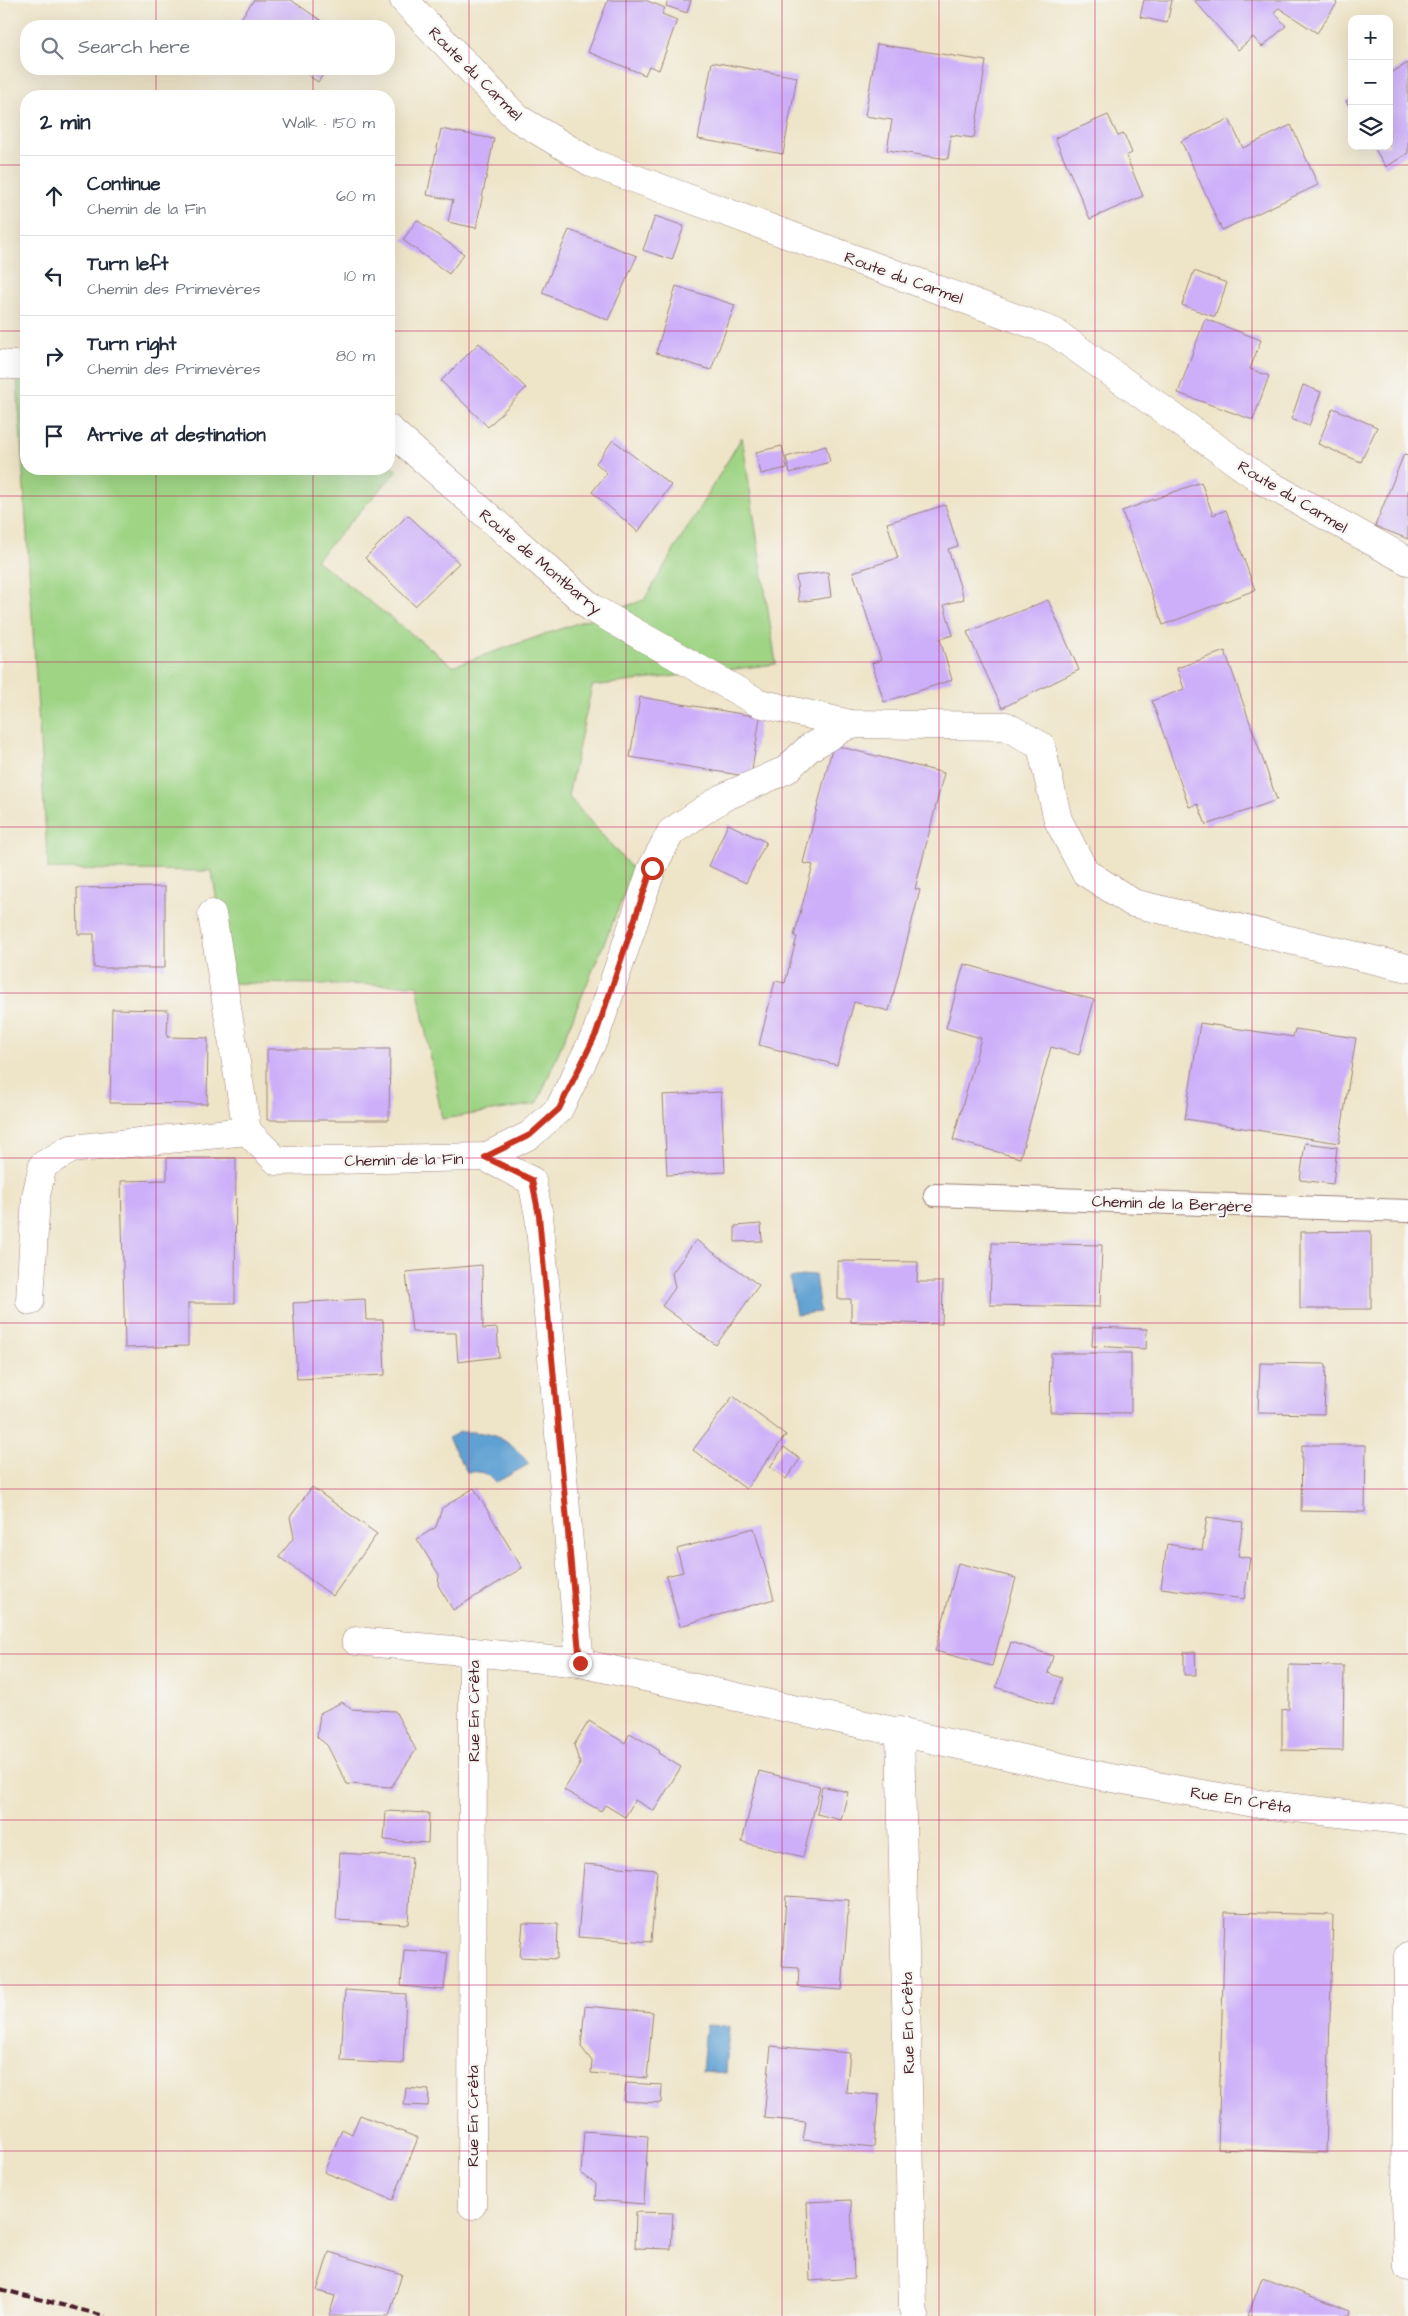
<!DOCTYPE html>
<html lang="en">
<head>
<meta charset="utf-8">
<style>
  body { margin:0; font-family:"Architects Daughter",sans-serif; background:#f6f6f7; color:#1f2937 }
  .controls { position:absolute; right:15px; top:15px; display:grid; overflow:hidden; border-radius:10px; box-shadow:0 5px 20px #0002 }
  .controls button { width:45px; height:45px; display:grid; place-items:center; padding:0; border:0; border-bottom:1px solid #e0e1e3; background:#fff; color:#1f2937; font:25px sans-serif }
  .stop { position:absolute; width:15px; height:15px; margin:-11px; border:4px solid #c8321e; border-radius:50%; background:#fff }
  .stop.end { background:#c8321e; border-color:#fff; box-shadow:0 1px 5px #0008 }
  .list { margin:0; padding:0; list-style:none }
  h2 { display:flex; justify-content:space-between; align-items:center; height:65px; margin:0; padding:0 20px; font-size:21px }
  h2 small { font-size:16px; font-weight:400; color:#747a83 }
  .list li { display:grid; grid-template-columns:32px 1fr auto; gap:15px; align-items:center; box-sizing:border-box; height:80px; padding:0 20px; border-top:1px solid #e0e1e3 }
  .list b { display:block; font-size:19px; white-space:nowrap }
  .list p { margin:0; font-size:16px; white-space:nowrap; color:#747a83 }
  .list em { font-size:16px; font-style:normal; color:#747a83 }
  .icon { flex:none; width:28px; height:28px; fill:none; stroke:currentColor; stroke-width:2; stroke-linecap:round; stroke-linejoin:round }
  .map { position:relative; flex:none; width:1408px; height:2316px; overflow:hidden }
  .search { position:absolute; background:#fff; box-shadow:0 5px 20px #0002; left:20px; top:20px; width:375px; height:55px; display:flex; align-items:center; gap:12px; box-sizing:border-box; padding:0 18px; border-radius:20px; color:#747a83; font-size:19px }
  .panel { position:absolute; background:#fff; box-shadow:0 5px 20px #0002; left:20px; top:90px; width:375px; height:385px; border-radius:20px }
  .map>svg:first-child { display:block }
</style>
</head>
<body>
<div class="map">
<svg width="1408" height="2316" viewBox="0 0 1408 2316">
  <rect width="100%" height="100%" fill="#f6f6f2"/>
  <filter id="ink" filterUnits="userSpaceOnUse"><feTurbulence type="fractalNoise" baseFrequency=".02" numOctaves="2"/><feDisplacementMap in="SourceGraphic" scale="10" xChannelSelector="R" yChannelSelector="G"/><feConvolveMatrix kernelMatrix="1 2 1 2 8 2 1 2 1" color-interpolation-filters="sRGB"/></filter>
  <filter id="wash" filterUnits="userSpaceOnUse"><feTurbulence type="fractalNoise" baseFrequency=".0096" numOctaves="4" result="noise"/><feDisplacementMap in="SourceGraphic" scale="20" xChannelSelector="R" yChannelSelector="G"/><feGaussianBlur stdDeviation="1.12" result="paint"/><feColorMatrix in="noise" values="0 0 0 0 0 0 0 0 0 0 0 0 0 0 0 0 0 1.4 0 .05"/><feComposite in="paint" operator="in"/></filter>
  <g filter="url(#wash)">
    <rect width="100%" height="100%" fill="#eee4c8"/>
    <path fill="#9fd485" stroke="#747a58" d="M17,377L26,378V469H389V465L397,471L316,560L453,666L644,600L742,437L776,664L592,686L568,796L634,871L537,1104L442,1119L417,985L230,983L212,871L48,869Z"/>
    <g fill="#60a1d3" stroke="#55607f">
      <path d="M815,1274L820,1312L796,1315L790,1278Z"/>
      <path d="M460,1432C493,1431 508,1438 529,1464L495,1483C487,1472 480,1471 467,1472L448,1438Z"/>
      <path d="M706,2025L729,2026L726,2073L702,2071Z"/>
    </g>
    <g id="blocks">
      <g fill="#ccaef9">
        <path d="M254,0H291L329,26H239L236,25Z"/>
        <path d="M608,0H645L665,8L662,14L677,20L659,70L649,66L645,75L588,52Z"/>
        <path d="M668,0H691L687,13L666,6Z"/>
        <path d="M1144,0H1172L1167,23L1140,17Z"/>
        <path d="M1194,0H1333L1337,3L1317,33L1279,8L1274,12L1286,26L1262,47L1253,37L1238,50Z"/>
        <path d="M877,44L986,61L974,138L951,135L948,159L887,150L892,120L865,116Z"/>
        <path d="M712,62L797,77L783,154L698,139Z"/>
        <path d="M1408,63V153L1386,167L1373,146H1389V74Z"/>
        <path d="M299,69H327L318,82Z"/>
        <path d="M1352,97V111L1346,101Z"/>
        <path d="M1108,115L1118,136L1124,134L1132,153L1126,156L1143,196L1090,219L1055,138Z"/>
        <path d="M1229,119L1243,148L1291,125L1318,185L1222,230L1181,141Z"/>
        <path d="M441,129L494,139L476,228L448,222L453,200L427,195Z"/>
        <path d="M655,216L684,226L672,260L643,250Z"/>
        <path d="M417,220L464,254L449,274L403,240Z"/>
        <path d="M569,230L637,256L608,320L542,293Z"/>
        <path d="M1194,271L1227,283L1215,317L1182,305Z"/>
        <path d="M676,286L735,305L711,370L656,353Z"/>
        <path d="M1205,319L1261,340L1250,369L1269,376L1253,420L1178,393Z"/>
        <path d="M479,343L526,388L488,427L441,381Z"/>
        <path d="M1303,385L1321,392L1309,426L1291,419Z"/>
        <path d="M1333,408L1377,427L1361,462L1318,444Z"/>
        <path d="M613,440L671,485L638,532L592,492L607,473L596,463Z"/>
        <path d="M782,446L787,468L761,474L756,452Z"/>
        <path d="M826,446L830,462L790,473L786,457Z"/>
        <path d="M1404,454L1408,455V539L1375,526Z"/>
        <path d="M1201,482L1213,515L1226,510L1255,590L1163,625L1122,511Z"/>
        <path d="M945,505L958,546L948,549L964,599L944,605L953,635L940,639L952,680L884,702L872,663L881,660L853,572L898,558L887,523Z"/>
        <path d="M408,515L459,563L415,606L365,558Z"/>
        <path d="M828,572L831,597L799,602L796,576Z"/>
        <path d="M1048,600L1079,670L1002,708L967,632Z"/>
        <path d="M1225,651L1277,800L1206,825L1198,804L1189,807L1152,701L1184,689L1177,668Z"/>
        <path d="M640,697L760,717L751,777L630,757Z"/>
        <path d="M833,745L944,773L915,889L920,890L889,1011L854,1002L837,1065L759,1045L775,981L785,983L797,937L794,936L813,865L803,863Z"/>
        <path d="M728,824L766,842L746,883L709,866Z"/>
        <path d="M165,887V968H94V934H78L77,888Z"/>
        <path d="M964,964L1094,1000L1079,1055L1051,1047L1020,1158L953,1140L981,1038L946,1028Z"/>
        <path d="M112,1009L168,1010L167,1037L208,1038L207,1104L110,1103Z"/>
        <path d="M1200,1023L1293,1037L1295,1029L1356,1038L1339,1143L1185,1119Z"/>
        <path d="M267,1049H390L389,1120H267Z"/>
        <path d="M721,1092L725,1172L667,1175L663,1095Z"/>
        <path d="M1305,1143L1337,1147L1333,1184L1300,1180Z"/>
        <path d="M167,1158H236L235,1303H188V1346L125,1348L121,1181L167,1180Z"/>
        <path d="M761,1224L762,1241L735,1242V1226Z"/>
        <path d="M1371,1231V1309H1300V1232Z"/>
        <path d="M696,1240L759,1285L716,1345L662,1306L675,1288L672,1273Z"/>
        <path d="M992,1243L1102,1245L1100,1307L990,1305Z"/>
        <path d="M838,1261L918,1262L917,1282H943L942,1324L851,1322V1299H838Z"/>
        <path d="M482,1265L483,1329L497,1328L499,1357L458,1362L456,1333L412,1332L406,1272Z"/>
        <path d="M365,1299L366,1320H383L385,1375L297,1379L293,1303Z"/>
        <path d="M1093,1327L1147,1329L1146,1349L1092,1346Z"/>
        <path d="M1051,1353H1131V1413L1050,1412Z"/>
        <path d="M1260,1363L1326,1364L1324,1414L1258,1413Z"/>
        <path d="M733,1396L786,1435L746,1489L693,1450Z"/>
        <path d="M1302,1445H1366L1365,1512L1301,1511Z"/>
        <path d="M784,1447L800,1459L786,1479L770,1467Z"/>
        <path d="M312,1487L377,1534L333,1596L279,1557L294,1537L290,1517Z"/>
        <path d="M474,1488L522,1568L453,1610L438,1585L439,1575L417,1539L436,1527L442,1508Z"/>
        <path d="M1207,1517L1243,1522L1238,1556L1250,1558L1244,1599L1161,1588L1167,1544L1202,1550Z"/>
        <path d="M754,1528L774,1599L680,1626L666,1576L683,1572L677,1549Z"/>
        <path d="M958,1563L1016,1578L992,1666L935,1651Z"/>
        <path d="M1011,1642L1053,1656L1048,1673L1062,1678L1052,1705L996,1687Z"/>
        <path d="M1184,1652H1195L1196,1675H1184Z"/>
        <path d="M1289,1665L1344,1666L1343,1751L1282,1750V1710L1289,1709Z"/>
        <path d="M342,1702L351,1709L395,1711L416,1750L391,1787L347,1784L327,1745L317,1737L320,1713Z"/>
        <path d="M589,1721L625,1743L630,1733L660,1751L658,1753L681,1767L654,1811L635,1800L625,1817L605,1805L601,1811L564,1790L580,1764L574,1745Z"/>
        <path d="M759,1771L820,1786L803,1857L742,1842Z"/>
        <path d="M822,1786L848,1792L841,1820L817,1814Z"/>
        <path d="M386,1811L429,1813L428,1843L384,1840Z"/>
        <path d="M340,1853L412,1857L408,1924L336,1920Z"/>
        <path d="M584,1864L657,1870L651,1942L578,1937Z"/>
        <path d="M786,1896L849,1900L842,1990L798,1987L799,1968L782,1967Z"/>
        <path d="M1225,1912L1333,1915L1326,2153L1218,2149Z"/>
        <path d="M523,1923L558,1924L557,1959L520,1957Z"/>
        <path d="M404,1950L448,1953L444,1990L401,1986Z"/>
        <path d="M345,1990L406,1994L403,2064L341,2061Z"/>
        <path d="M585,2006L653,2012L647,2078L591,2073L592,2061L581,2047Z"/>
        <path d="M771,2046L850,2053L846,2092L879,2095L874,2147L803,2140L806,2122L764,2118Z"/>
        <path d="M626,2083L662,2085L661,2103L624,2101Z"/>
        <path d="M406,2088L429,2090L428,2106L404,2105Z"/>
        <path d="M360,2115L418,2138L393,2200L324,2172L342,2129L352,2134Z"/>
        <path d="M584,2131L648,2136L644,2204L595,2200L596,2184L581,2173Z"/>
        <path d="M851,2200L854,2278L810,2281L807,2202Z"/>
        <path d="M636,2212L673,2213L671,2249L635,2248Z"/>
        <path d="M329,2252L402,2274L389,2316H329L335,2296L317,2291Z"/>
        <path d="M1262,2278L1351,2311L1350,2316H1248Z"/>
      </g>
    </g>
  </g>
  <g filter="url(#ink)">
    <use href="#blocks" fill-opacity="0" stroke="#9c827a" stroke-width="1"/>
    <g fill="none" stroke-linecap="round" stroke-linejoin="round">
      <g stroke="#9c827a" stroke-width="24">
        <path id="service" d="M935,1195L1408,1211"/>
      </g>
      <g stroke="#9c827a" stroke-width="29">
        <g id="minor">
          <path d="M404,0L517,118L592,163L1054,332L1263,481L1408,561"/>
          <path d="M0,364L26,366"/>
          <path d="M389,429L592,608L759,703L850,724L1006,726L1041,746L1058,820L1085,872L1133,903L1408,968"/>
          <path d="M212,914L247,1131"/>
          <path d="M485,1157L532,1181L539,1216L580,1663"/>
          <path d="M30,1301L36,1196L43,1165L71,1149L247,1131L277,1161L485,1157L530,1135L559,1109L596,1034L652,868L671,832L722,798L786,770L809,748L850,724"/>
          <path d="M356,1641L473,1652"/>
          <path d="M900,1731L913,2309L915,2316"/>
          <path d="M1408,1956L1406,2198L1408,2267"/>
          <path d="M472,2205L473,1652L580,1663L1106,1777L1260,1804L1408,1821"/>
        </g>
      </g>
      <use href="#service" stroke="#fff" stroke-width="22"/>
      <use href="#minor" stroke="#fff" stroke-width="28"/>
      <path stroke="#4a1f2b" stroke-width="4" stroke-dasharray="8 4" stroke-linecap="butt" d="M0,2289L105,2316"/>
    </g>
  </g>
  <g fill="none" stroke-linecap="round" stroke-linejoin="round" filter="url(#ink)">
    <path stroke="#c8321e" stroke-width="6" d="M580,1663L539,1216L532,1180L485,1157L530,1135L559,1109L596,1034L652,868"/>
  </g>
  <path fill="none" stroke="#c2185b" stroke-width="1" stroke-opacity="0.55" d="M156,0V26M313,0V26M469,0V2316M626,0V2316M782,0V2316M939,0V2316M1095,0V2316M1252,0V2316M156,69V96M313,69V96M0,165H26M389,165H1408M0,331H26M389,331H1408M156,469V2316M313,469V2316M0,496H1408M0,662H1408M0,827H1408M0,993H1408M0,1158H1408M0,1323H1408M0,1489H1408M0,1654H1408M0,1820H1408M0,1985H1408M0,2151H1408"/>
  <g text-anchor="middle" stroke-width="4.5" stroke-linejoin="round" paint-order="stroke">
    <g font-size="16" fill="#4a1f2b" stroke="#f6f6f2">
      <text transform="translate(476 73) rotate(45)" y="6">Route du Carmel</text>
      <text transform="translate(904 277) rotate(20)" y="6">Route du Carmel</text>
      <text transform="translate(1293 496) rotate(31)" y="6">Route du Carmel</text>
      <text transform="translate(541 561) rotate(40)" y="6">Route de Montbarry</text>
      <text transform="translate(404 1159) rotate(-1)" y="6">Chemin de la Fin</text>
      <text transform="translate(1172 1203) rotate(2)" y="6">Chemin de la Bergère</text>
      <text transform="translate(473 1711) rotate(-90)" y="6">Rue En Crêta</text>
      <text transform="translate(1241 1799) rotate(9)" y="6">Rue En Crêta</text>
      <text transform="translate(907 2023) rotate(-91)" y="6">Rue En Crêta</text>
      <text transform="translate(472 2116) rotate(-90)" y="6">Rue En Crêta</text>
    </g>
  </g>
</svg>
<div class="controls">
<button>+</button>
<button>−</button>
<button><svg class="icon" aria-label="layers" viewBox="0 0 24 24"><path d="M12 4l9 5-9 5-9-5zM3 14l9 5 9-5"/></svg></button>
</div>
<div class="stop" style="left:652px;top:868px"></div>
<div class="stop end" style="left:580px;top:1663px"></div>
<div class="search"><svg class="icon" aria-label="search" viewBox="0 0 24 24"><circle cx="10" cy="10" r="6"/><path d="M15 15l6 6"/></svg>Search here</div>
<section class="panel">
<h2>2 min<small>Walk · 150 m</small></h2>
<ul class="list">
<li><svg class="icon" aria-label="ahead" viewBox="0 0 24 24"><path d="M12 20V5M6 11l6-6 6 6"/></svg><div><b>Continue</b><p>Chemin de la Fin</p></div><em>60 m</em></li>
<li><svg class="icon" aria-label="left" viewBox="0 0 24 24"><path d="M17 20v-9H6M10 6l-5 5 5 5"/></svg><div><b>Turn left</b><p>Chemin des Primevères</p></div><em>10 m</em></li>
<li><svg class="icon" aria-label="right" viewBox="0 0 24 24"><path d="M7 20v-9h11M14 6l5 5-5 5"/></svg><div><b>Turn right</b><p>Chemin des Primevères</p></div><em>80 m</em></li>
<li><svg class="icon" aria-label="arrive" viewBox="0 0 24 24"><path d="M6 21V4h12l-3 4 3 4H6"/></svg><div><b>Arrive at destination</b></div></li>
</ul>
</section>
</div>
</body>
</html>
